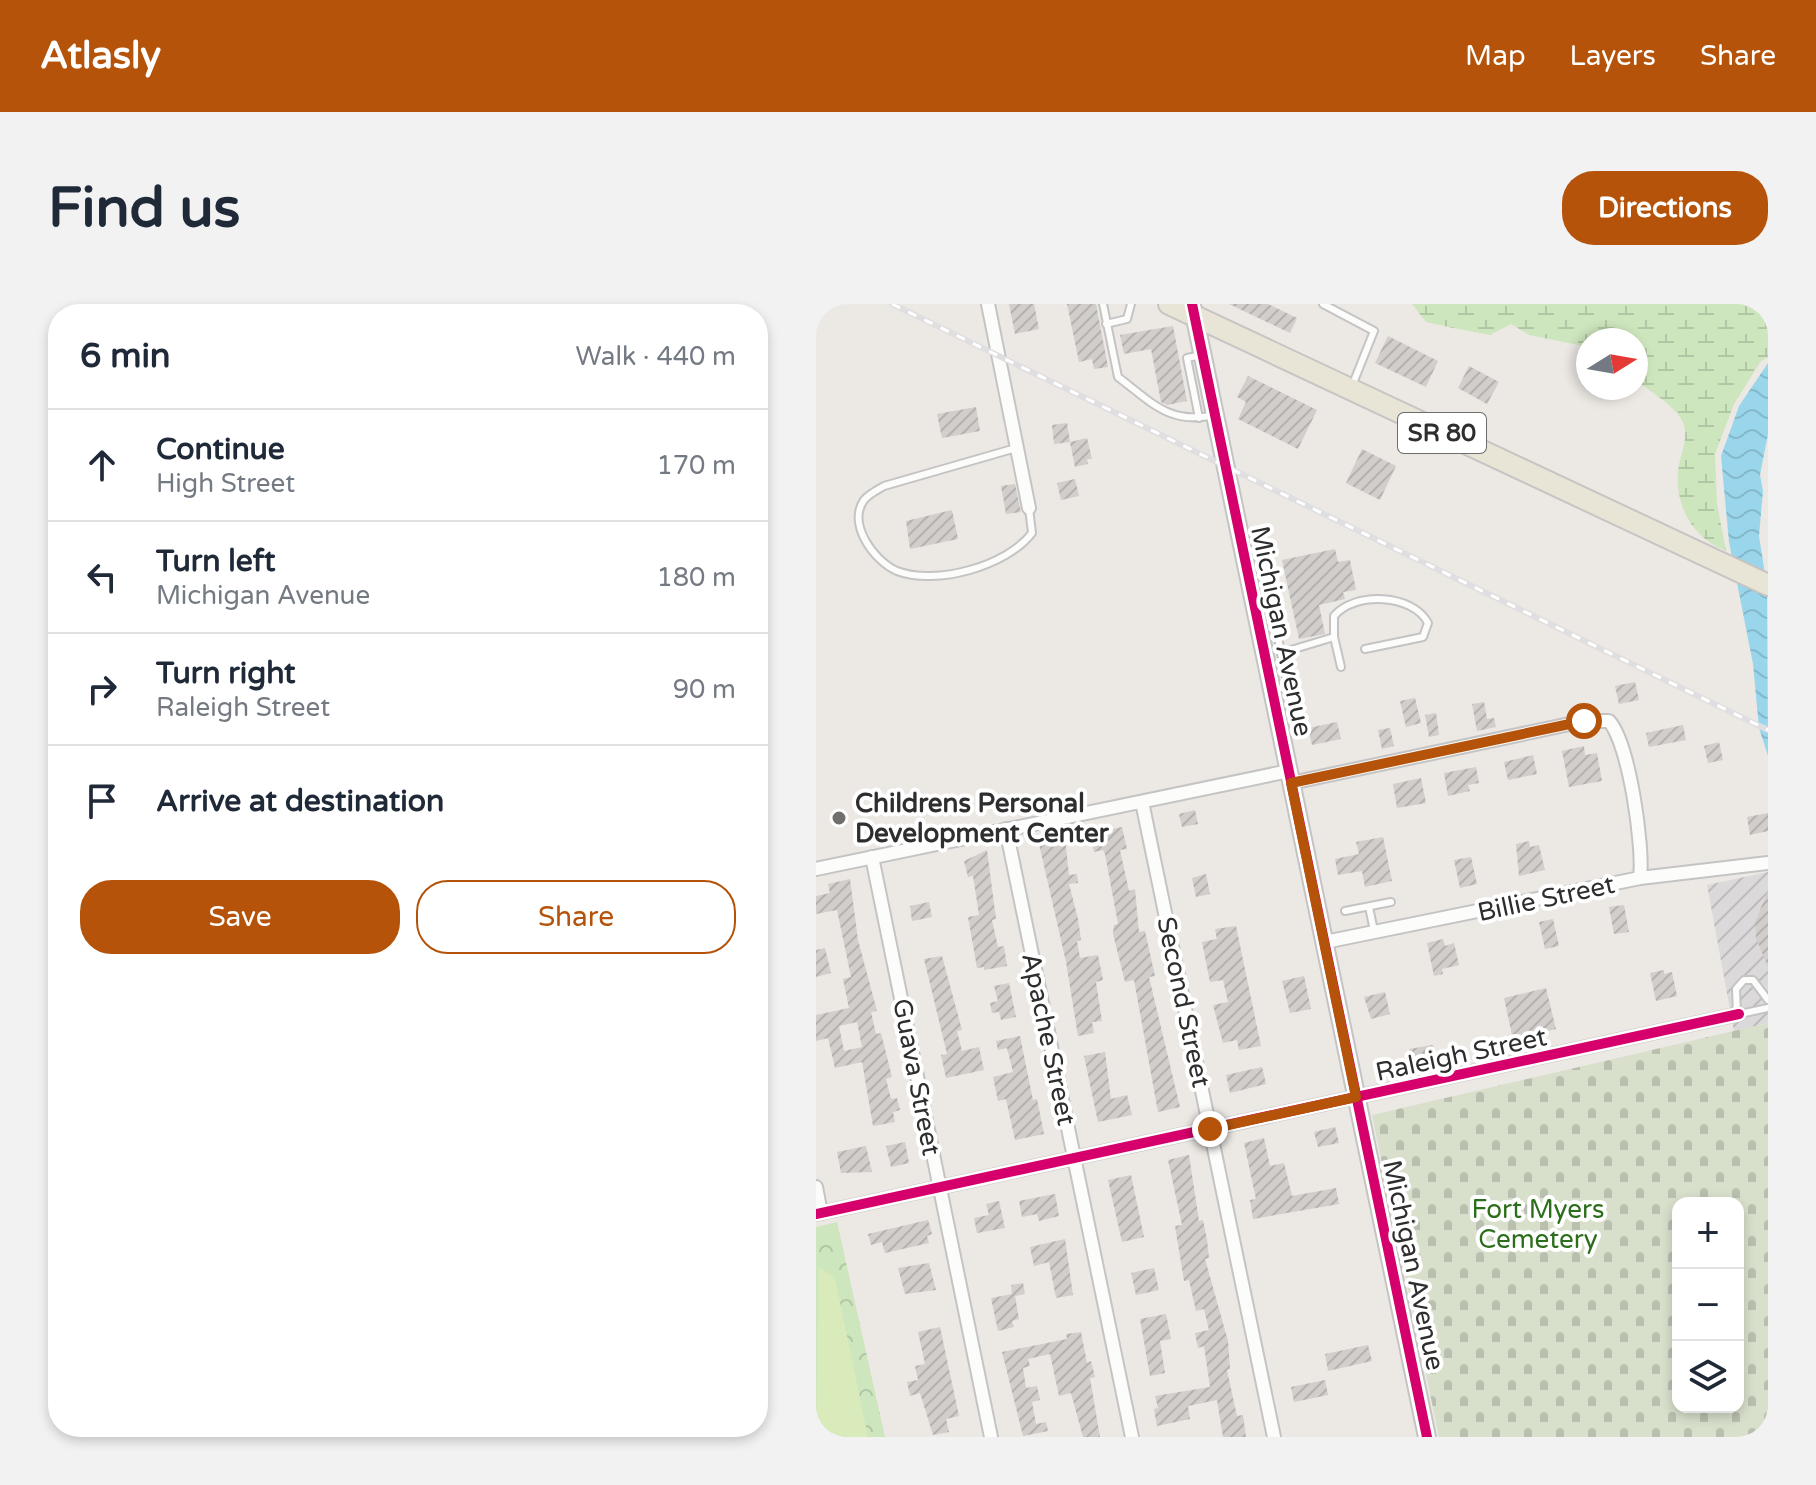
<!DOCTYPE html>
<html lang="en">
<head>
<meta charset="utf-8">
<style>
  body { margin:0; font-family:"Varela Round",sans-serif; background:#f2f2f3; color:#1f2937 }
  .controls { position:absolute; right:24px; bottom:24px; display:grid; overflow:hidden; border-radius:16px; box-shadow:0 4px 12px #0003 }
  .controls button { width:72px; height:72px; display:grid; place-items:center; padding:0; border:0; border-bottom:2px solid #e0e1e3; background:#fff; color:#1f2937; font:40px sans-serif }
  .compass { position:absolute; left:760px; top:24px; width:72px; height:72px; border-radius:50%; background:#fff; box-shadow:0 4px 12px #0003; rotate:79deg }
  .stop { position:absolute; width:24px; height:24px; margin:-18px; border:6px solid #b45309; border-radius:50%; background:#fff }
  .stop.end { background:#b45309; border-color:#fff; box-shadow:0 2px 8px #0008 }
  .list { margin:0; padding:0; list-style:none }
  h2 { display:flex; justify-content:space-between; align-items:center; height:104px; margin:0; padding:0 32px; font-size:34px }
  h2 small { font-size:26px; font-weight:400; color:#747a83 }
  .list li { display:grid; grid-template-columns:52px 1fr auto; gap:24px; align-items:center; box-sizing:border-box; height:112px; padding:0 32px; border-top:2px solid #e0e1e3 }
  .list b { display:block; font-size:30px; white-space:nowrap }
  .list p { margin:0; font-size:26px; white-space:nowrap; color:#747a83 }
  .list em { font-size:26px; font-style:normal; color:#747a83 }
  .actions { display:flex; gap:16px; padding:24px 32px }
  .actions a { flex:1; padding:18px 0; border:2px solid #b45309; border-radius:32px; text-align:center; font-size:28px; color:#b45309 }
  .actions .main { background:#b45309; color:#fff }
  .icon { flex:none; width:44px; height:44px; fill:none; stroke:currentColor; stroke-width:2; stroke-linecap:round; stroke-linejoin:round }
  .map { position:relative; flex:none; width:952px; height:1133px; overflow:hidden; border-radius:32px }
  header { display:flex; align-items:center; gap:48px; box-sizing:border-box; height:112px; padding:0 40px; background:#b45309; color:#fff }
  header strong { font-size:38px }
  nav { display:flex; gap:44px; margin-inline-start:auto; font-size:28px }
  .intro { display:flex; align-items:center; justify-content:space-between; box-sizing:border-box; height:192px; padding:0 48px }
  h1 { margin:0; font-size:56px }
  .button { padding:20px 36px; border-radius:32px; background:#b45309; color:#fff; font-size:28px; font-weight:700 }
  main { display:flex; gap:48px; padding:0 48px }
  aside { flex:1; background:#fff; border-radius:32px; box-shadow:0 4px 12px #0003 }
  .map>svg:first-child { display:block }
</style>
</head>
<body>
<header>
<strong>Atlasly</strong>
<nav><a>Map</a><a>Layers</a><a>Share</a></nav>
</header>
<div class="intro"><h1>Find us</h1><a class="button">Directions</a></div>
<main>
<aside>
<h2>6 min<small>Walk · 440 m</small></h2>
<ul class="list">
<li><svg class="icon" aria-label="ahead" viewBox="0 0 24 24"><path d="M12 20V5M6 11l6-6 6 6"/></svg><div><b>Continue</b><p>High Street</p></div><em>170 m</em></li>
<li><svg class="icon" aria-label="left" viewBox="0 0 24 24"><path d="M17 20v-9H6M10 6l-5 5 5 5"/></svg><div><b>Turn left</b><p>Michigan Avenue</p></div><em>180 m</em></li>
<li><svg class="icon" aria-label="right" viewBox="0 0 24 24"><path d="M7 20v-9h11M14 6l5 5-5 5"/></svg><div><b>Turn right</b><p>Raleigh Street</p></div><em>90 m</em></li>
<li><svg class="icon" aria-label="arrive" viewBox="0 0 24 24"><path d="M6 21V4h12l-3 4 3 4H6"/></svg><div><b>Arrive at destination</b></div></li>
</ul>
<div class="actions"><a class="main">Save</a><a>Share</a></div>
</aside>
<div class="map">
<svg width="952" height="1133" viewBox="0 0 952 1133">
  <defs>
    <pattern id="industrial-furrows" width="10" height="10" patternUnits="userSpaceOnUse" patternTransform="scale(2)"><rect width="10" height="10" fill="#dcd9db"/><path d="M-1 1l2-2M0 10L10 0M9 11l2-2" fill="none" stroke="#bdbbbc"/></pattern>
    <pattern id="forest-crowns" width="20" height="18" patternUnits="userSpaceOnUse" patternTransform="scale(2)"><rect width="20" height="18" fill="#cee6be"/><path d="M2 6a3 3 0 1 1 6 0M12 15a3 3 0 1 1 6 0" fill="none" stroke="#b1c6a4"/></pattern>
    <pattern id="wetland-marsh" width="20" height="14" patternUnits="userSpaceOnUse" patternTransform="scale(2)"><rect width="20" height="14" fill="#cee6be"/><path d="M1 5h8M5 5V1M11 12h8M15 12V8" fill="none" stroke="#b1c6a4"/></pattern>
    <pattern id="cemetery-stones" width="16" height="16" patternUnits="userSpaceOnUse" patternTransform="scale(2)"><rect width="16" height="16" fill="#d8e0cc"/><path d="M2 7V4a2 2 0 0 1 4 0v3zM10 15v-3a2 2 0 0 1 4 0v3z" fill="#bac0b0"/></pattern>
    <pattern id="water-waves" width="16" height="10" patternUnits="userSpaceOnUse" patternTransform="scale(2)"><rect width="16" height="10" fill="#99d6ec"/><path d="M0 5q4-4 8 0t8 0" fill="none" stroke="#84b8cb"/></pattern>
    <pattern id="building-hatch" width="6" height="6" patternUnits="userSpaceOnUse" patternTransform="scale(2)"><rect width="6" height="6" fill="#d1cecb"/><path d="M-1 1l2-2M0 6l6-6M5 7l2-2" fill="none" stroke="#b4b1af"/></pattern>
  </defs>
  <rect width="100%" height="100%" fill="#ece8e4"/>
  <path fill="url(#industrial-furrows)" d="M952,568V719L918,727L891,581Z"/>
  <path fill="url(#forest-crowns)" d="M21,918L69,1133H0V923Z"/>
  <path fill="url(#wetland-marsh)" d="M596,0H952V53L945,57L918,100L899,150L901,200L910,247C877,234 859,203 862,167C864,148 876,131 864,113C855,100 833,86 820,77V36H772V43L713,31L695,20L674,31L637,24L610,18Z"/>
  <path fill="url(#cemetery-stones)" fill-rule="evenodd" d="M952,719V1133H623L556,811ZM862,899H922V1103H862Z"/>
  <path fill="#d9eabb" d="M3,963L19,974L52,1133H0Z"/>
  <path fill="url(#water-waves)" d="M952,59V130L944,171L947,187L943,232L951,283L952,452L943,424L937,360L913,238L905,152L923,102Z"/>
  <g fill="url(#building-hatch)" fill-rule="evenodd">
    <path d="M193,0H218L223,25L199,30Z"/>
    <path d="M251,0H280L292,63L278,65L276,55L263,58Z"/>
    <path d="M413,0H452L481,14L474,29Z"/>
    <path d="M357,22L371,97L351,101L345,98L335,45L308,50L304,31Z"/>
    <path d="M572,32L622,57L610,83L559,59Z"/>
    <path d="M653,62L683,78L671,100L642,84Z"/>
    <path d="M432,72L501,106L482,145L422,115L430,98L421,93Z"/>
    <path d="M160,103L164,127L126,134L121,110Z"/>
    <path d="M251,119L254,138L238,140L236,121Z"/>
    <path d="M271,134L276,155H271L272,160L259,163L254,138Z"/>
    <path d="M546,145L580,162L564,196L530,179Z"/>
    <path d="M259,175L263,192L245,196L241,179Z"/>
    <path d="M199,180L205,208L190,210L185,182Z"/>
    <path d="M136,206L142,235L94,245L90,217Z"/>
    <path d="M519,245L522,258L534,256L540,286L527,288L529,295L503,301L509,330L483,335L466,256Z"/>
    <path d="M819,378L823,396L803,400L799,382Z"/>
    <path d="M599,394L605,419L590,423L584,397Z"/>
    <path d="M668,398L671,415L678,414L680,423L661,427L656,400Z"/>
    <path d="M620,409L623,431L613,433L609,411Z"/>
    <path d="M521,418L525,435L496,441L492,424Z"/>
    <path d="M867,421L870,436L833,443L830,429Z"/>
    <path d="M574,424L578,442L566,445L562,426Z"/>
    <path d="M903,438L907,456L892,459L888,442Z"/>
    <path d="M768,442L769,451L781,449L786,477L753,483L746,447Z"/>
    <path d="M717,451L721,470L692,476L688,458Z"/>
    <path d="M660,463L663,479L652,481L654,487L632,492L628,469Z"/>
    <path d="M605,474L610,499L581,504L577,480Z"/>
    <path d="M379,506L382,520L366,523L363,510Z"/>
    <path d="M952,509V527L934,531L931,513Z"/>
    <path d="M306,523L311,545L304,546L313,587L319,585L323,628L329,627L339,672L333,673L364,803L342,808L318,676L309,678L297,630L298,621L302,620L289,550L287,546L278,548L274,530Z"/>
    <path d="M567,533L576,577L549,583L546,567L522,571L519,555L543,550L540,538Z"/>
    <path d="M249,534L253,571L261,570L262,579L253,580L262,615L265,636L261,637L264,654L282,651L287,676L280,678L286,717L276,718L278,729L262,732L250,658L223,540Z"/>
    <path d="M713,537L714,543L723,541L729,566L703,572L700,540Z"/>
    <path d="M171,546L180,615L176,616L182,643L188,642L191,662L168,666V663L161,664L152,613L163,611L157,572L152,573L148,557Z"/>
    <path d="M655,553L661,580L644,584L638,556Z"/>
    <path d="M390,570L394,590L380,593L376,574Z"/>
    <path d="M34,575L42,636L61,707L55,708L60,730L65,729L76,773L70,775L75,795L81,794L84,806L77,808L79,818L57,822L46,758L19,764L12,734L0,737V711L33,704L27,675L35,673L21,606L0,610V592L14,589L12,580ZM41,718L46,743L28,747L23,722Z"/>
    <path d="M952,587V663L940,634L939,618Z"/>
    <path d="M113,598L116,613L96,617L94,602Z"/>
    <path d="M808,601L813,628L798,630L793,603Z"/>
    <path d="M737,615L743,642L729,645L723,618Z"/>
    <path d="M420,622L445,742L423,746L421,736L407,739L397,701L412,698L407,676L394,678L386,638L401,635L399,625Z"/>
    <path d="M627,635L629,642L638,639L643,661L626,665L627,670L618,672L611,639Z"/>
    <path d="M9,644L15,669L0,673V646Z"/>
    <path d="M126,652L146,726L141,727L146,747L163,743L168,766L130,774L125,751L131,750L108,655Z"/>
    <path d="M848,666V670L856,668L861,692L840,697L834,669Z"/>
    <path d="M488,672L495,705L474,709L466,677Z"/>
    <path d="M193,679L200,713L185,716L183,708L176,709L174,699L182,697L178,682Z"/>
    <path d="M730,684L740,725L705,733L704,730L696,731L688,694Z"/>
    <path d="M569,688L574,710L555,715L548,693Z"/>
    <path d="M204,732L217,796L221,795L228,830L199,836L190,795L182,797L177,773L197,768L191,744L182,746L180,737Z"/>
    <path d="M617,741L621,764L597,768L593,745Z"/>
    <path d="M289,748L295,795L311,791L316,811L282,818L268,752Z"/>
    <path d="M446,763L450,780L414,789L410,771Z"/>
    <path d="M519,823L523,839L502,843L498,828Z"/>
    <path d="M448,834L454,862L468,859L476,892L520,884L523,900L437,915L434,896L440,895L428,839Z"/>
    <path d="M89,838L93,859L75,863L70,842Z"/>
    <path d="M50,842L56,868L25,869L21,848Z"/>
    <path d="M373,851L383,917L387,916L391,936L393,954L389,955L412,1037L414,1065L411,1066L421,1112L427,1111L430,1133H407L401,1096L372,1102L374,1115L341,1122L338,1105L342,1104L339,1092L394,1083L388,1042L382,1044L379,1029L393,1026L388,1005L380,1007L373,976L368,977L359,922L366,921L352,856Z"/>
    <path d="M315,871L328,933L306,938L292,876Z"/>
    <path d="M239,890L243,912L223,917L221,910L206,913L203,897Z"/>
    <path d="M183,897L189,924L161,929L158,914L173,911L170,900Z"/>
    <path d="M112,916L116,930L111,932L113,939L69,949L66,938L55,941L52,930Z"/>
    <path d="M249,935L257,991L240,994L233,958L218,962L214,943Z"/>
    <path d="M113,959L120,986L89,990L82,964Z"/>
    <path d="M338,964L343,986L320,991L315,969Z"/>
    <path d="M207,979L209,990L199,992L203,1015L196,1017L198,1023L182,1027L175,994L196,990L195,981Z"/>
    <path d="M350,1010L355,1035L344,1037L349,1069L334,1072L324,1015Z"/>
    <path d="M124,1023L143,1112L130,1115L133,1128L117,1131L104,1089L94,1092L91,1078L102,1076L99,1062L109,1060L102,1028Z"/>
    <path d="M265,1028L271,1059L275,1057L279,1073L274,1074L284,1133H267L255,1089L243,1092L234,1050L212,1055L214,1062L207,1064L210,1084L221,1082L224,1096L216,1098L220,1120L230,1118L232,1127L207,1132L186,1048L251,1035L250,1030Z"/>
    <path d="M552,1041L556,1057L512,1067L509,1050Z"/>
    <path d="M509,1076L512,1091L478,1098L475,1083Z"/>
  </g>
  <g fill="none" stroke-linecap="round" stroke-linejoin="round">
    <g stroke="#c5c4c5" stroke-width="10">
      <g id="service">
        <path d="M287,0L302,73C336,99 354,121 399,111"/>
        <path d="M507,0L558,27L536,82"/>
        <path d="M290,20L311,15L315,0"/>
        <path d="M383,114L371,54L386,51"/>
        <path d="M200,144L68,182C61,186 53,190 48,196C31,220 58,257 81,267C120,282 191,262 216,229L213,204"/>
        <path d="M429,248L444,245L472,383L459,385"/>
        <path d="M518,333L525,363"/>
        <path d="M465,349L518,333V312C539,287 597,290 612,319L607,333L549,345"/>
        <path d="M553,603L558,627"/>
        <path d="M529,607L575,598"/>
        <path d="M924,710L952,704"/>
        <path d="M921,711L920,685L928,676H937L952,696"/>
      </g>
    </g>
    <g stroke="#c5c4c5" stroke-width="16">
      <g id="minor">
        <path d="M172,0L213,204"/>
        <path d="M475,479L768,417H793C813,439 828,543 824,574"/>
        <path d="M326,498L458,1133"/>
        <path d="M190,525L316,1133"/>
        <path d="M56,553L175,1133"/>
        <path d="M0,565L473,467"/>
        <path d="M509,638L824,574L952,559"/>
        <path d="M0,883L5,909"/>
        <path d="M0,910L923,710"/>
      </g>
    </g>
    <g stroke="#c5c4c5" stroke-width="20">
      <path id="tertiary" d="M377,5L611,1133"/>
    </g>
    <g stroke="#c6c5c4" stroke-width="24">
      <path id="primary" d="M353,0L952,281"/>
    </g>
    <use href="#service" stroke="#fcfcfb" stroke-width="6"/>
    <use href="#minor" stroke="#fcfcfb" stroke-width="12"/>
    <use href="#tertiary" stroke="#fcfcfb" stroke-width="16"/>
    <use href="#primary" stroke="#e8e4d6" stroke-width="20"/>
    <g stroke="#dfdfe1" stroke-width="6">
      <path id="rail" d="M76,0L952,426"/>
    </g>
    <use href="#rail" stroke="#fff" stroke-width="3" stroke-dasharray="9" stroke-linecap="butt"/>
    <g stroke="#fff" stroke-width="15">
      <g id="cycleway">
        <path d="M376,0L611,1133"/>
        <path d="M0,910L923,710"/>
      </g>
    </g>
    <use href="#cycleway" stroke="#d6006c" stroke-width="10"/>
  </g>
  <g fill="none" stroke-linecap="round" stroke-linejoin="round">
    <path stroke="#b45309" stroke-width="10" d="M394,825L540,793L475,479L768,417"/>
  </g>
  <circle fill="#706f6e" stroke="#fff" stroke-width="3" cx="23" cy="514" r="8"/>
  <g text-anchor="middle" stroke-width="8" stroke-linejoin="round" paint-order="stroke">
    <rect fill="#fff" stroke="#6d6d6d" stroke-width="2" x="582" y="109" width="88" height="40" rx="6"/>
    <g font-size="24" font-weight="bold" fill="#2e2e2e">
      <text x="626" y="137">SR 80</text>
    </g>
    <g font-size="26" fill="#2e2e2e" stroke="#fff">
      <text transform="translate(466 327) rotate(78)" y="9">Michigan Avenue</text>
      <text transform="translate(730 594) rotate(-12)" y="9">Billie Street</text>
      <text transform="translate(368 698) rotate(78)" y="9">Second Street</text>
      <text transform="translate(233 735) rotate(78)" y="9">Apache Street</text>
      <text transform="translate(645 750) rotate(-12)" y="9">Raleigh Street</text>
      <text transform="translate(101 773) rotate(79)" y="9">Guava Street</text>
      <text transform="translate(598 961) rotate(78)" y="9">Michigan Avenue</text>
    </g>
    <g font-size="26" font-weight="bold" fill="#2e2e2e" stroke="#fff" text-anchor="start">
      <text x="39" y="508">Childrens Personal<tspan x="39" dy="30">Development Center</tspan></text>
    </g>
    <g font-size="26" fill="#2c6e1b" stroke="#fff">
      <text x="722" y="914">Fort Myers<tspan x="722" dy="30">Cemetery</tspan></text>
    </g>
  </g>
</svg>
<div class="controls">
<button>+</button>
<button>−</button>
<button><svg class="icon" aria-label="layers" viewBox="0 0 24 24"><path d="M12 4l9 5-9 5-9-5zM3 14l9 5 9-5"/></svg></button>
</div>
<svg class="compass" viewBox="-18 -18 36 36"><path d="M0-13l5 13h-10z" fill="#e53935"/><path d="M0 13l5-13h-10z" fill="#747a83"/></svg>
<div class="stop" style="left:768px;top:417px"></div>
<div class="stop end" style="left:394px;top:825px"></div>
</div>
</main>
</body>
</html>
